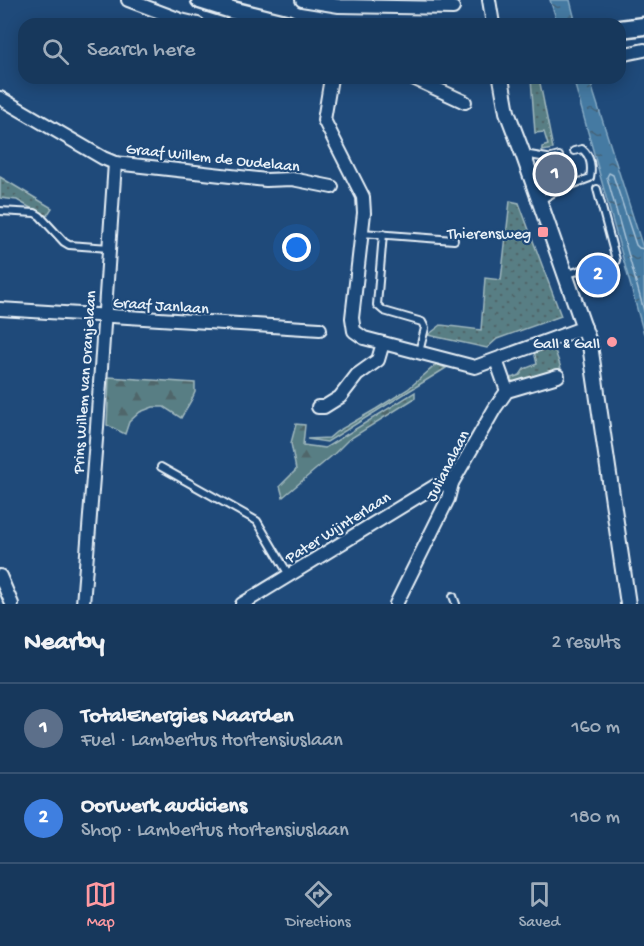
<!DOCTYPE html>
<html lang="en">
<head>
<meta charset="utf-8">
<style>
  body { margin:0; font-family:"Gochi Hand",sans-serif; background:#244365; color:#f1f3f6 }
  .you { position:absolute; left:297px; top:248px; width:21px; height:21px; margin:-15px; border:4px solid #fff; border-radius:50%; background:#1a73e8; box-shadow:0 0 0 9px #1a73e833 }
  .badge { display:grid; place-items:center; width:39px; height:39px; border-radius:50%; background:#ff9aa2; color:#fff; font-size:20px; font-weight:700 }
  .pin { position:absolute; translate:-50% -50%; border:3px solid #fff; box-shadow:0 2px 6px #0006 }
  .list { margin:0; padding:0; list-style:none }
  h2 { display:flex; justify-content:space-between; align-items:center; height:78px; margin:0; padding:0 24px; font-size:26px }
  h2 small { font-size:20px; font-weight:400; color:#9eacbb }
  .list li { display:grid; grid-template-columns:39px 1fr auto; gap:18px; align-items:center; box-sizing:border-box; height:90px; padding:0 24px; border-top:2px solid #365272 }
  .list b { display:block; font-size:22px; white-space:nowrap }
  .list p { margin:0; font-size:20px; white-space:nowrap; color:#9eacbb }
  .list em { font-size:20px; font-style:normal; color:#9eacbb }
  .icon { flex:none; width:33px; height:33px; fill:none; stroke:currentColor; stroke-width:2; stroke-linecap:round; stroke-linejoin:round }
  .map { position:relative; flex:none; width:644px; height:604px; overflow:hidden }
  .search { position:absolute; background:#17385c; box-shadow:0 3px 15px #0003; left:18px; right:18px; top:18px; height:66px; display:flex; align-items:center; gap:15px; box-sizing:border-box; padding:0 21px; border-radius:18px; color:#9eacbb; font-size:22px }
  .sheet { height:258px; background:#17385c }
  nav { display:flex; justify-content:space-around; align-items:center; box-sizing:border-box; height:84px; border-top:2px solid #365272; background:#17385c; font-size:16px; color:#9eacbb }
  nav a { display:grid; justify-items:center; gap:3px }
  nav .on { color:#ff9aa2 }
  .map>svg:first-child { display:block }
</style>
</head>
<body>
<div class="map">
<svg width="644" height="604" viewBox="0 0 644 604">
  <defs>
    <pattern id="green-dots" width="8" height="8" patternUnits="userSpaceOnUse" patternTransform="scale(1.5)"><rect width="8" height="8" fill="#597e84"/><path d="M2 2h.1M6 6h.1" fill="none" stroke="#50666a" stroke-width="1.8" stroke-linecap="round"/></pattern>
    <pattern id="forest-firs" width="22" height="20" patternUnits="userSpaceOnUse" patternTransform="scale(1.5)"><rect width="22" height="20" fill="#597e84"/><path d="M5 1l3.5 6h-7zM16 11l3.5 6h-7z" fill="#50666a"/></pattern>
    <pattern id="water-ripples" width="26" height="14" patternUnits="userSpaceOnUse" patternTransform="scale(1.5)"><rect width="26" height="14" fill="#447aa2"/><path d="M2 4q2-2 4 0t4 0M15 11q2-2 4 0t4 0" fill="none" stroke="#45647a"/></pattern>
  </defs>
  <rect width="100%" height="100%" fill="#1f4a7a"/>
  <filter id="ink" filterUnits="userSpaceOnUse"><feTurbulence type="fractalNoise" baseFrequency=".0167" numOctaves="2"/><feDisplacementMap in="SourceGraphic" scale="12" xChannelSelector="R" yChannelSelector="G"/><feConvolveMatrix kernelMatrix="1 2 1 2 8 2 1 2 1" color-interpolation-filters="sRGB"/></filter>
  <g filter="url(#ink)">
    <g fill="url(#green-dots)" stroke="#a0b8be" stroke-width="1.5">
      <path d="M531,78H539L553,149L542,151V147L548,145L544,132L535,133Z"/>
      <path d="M0,177L52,208L46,217L17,200L0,198Z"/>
      <path d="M510,201L519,203L561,316L497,339L487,348L428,335L441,325L481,330L485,278L501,280Z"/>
      <path d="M553,345L561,368L515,382L508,379L520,375L524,369L537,364L534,351Z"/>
      <path d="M437,364L446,368L327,442L307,439L329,438L336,432L376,409L408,389Z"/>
    </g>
    <g fill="url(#forest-firs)" stroke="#a0b8be" stroke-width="1.5">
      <path d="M109,377L195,383V392L192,399L181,418L164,407H153L140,412L129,422L125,434L107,425Z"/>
      <path d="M415,392V398L348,440L334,454L283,497L280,486L296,470L291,443L296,424L305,425L303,445L325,448Z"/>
    </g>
    <g fill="url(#water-ripples)" stroke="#86aac4" stroke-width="1.5">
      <path d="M550,0H570L576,24H558Z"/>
      <path d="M573,78H589L644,251V334Z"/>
    </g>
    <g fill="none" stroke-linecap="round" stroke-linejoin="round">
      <path stroke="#a6c1d6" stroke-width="1.5" d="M644,249L639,248L636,245L613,175L609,173L607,177L644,311"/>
      <g stroke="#e8f1f8" stroke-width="10">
        <g id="service">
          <path d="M524,154L547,158L548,159L558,190L541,200"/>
          <path d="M548,159L559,156"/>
          <path d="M558,190L590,178C592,168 591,156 582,149L574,151"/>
          <path d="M0,211L35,213L40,216L64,242L69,245L109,248"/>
          <path d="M362,233L454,240"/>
          <path d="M383,234L377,305L384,311L422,322L425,328L419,352"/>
          <path d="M565,275L581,270L615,263L616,260L597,189"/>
          <path d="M161,467L257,521L289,575"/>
          <path d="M453,596L456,604"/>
        </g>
      </g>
      <g stroke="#e8f1f8" stroke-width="16">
        <g id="minor">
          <path d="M128,0L181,20L198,24"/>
          <path d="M302,0L339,6L453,8"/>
          <path d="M489,0L493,24"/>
          <path d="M620,55L644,50"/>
          <path d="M331,78L324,120L363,197L364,213L352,318L354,331L364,338L475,367L585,327"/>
          <path d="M413,78L465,102"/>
          <path d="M0,98L103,158L115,163L266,180L292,179L332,187"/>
          <path d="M0,309L320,329"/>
          <path d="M496,360L507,391"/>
          <path d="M318,407H324L340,397L357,375L378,360L383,343"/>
          <path d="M0,576L12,604"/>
          <path d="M83,604L97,427L115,163"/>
          <path d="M242,604L435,486L452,483"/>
          <path d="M396,604L448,499L452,483L495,408L507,391L558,376"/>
        </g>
      </g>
      <g stroke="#e8f1f8" stroke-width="18">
        <path id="tertiary" d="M501,78L507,112L523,154L590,345L628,604"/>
      </g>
      <g stroke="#e8f1f8" stroke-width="21">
        <g id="secondary">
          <path d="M200,0L232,10L288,24"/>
          <path d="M620,29L644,26"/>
        </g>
      </g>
      <use href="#service" stroke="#1f4a7a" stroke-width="6"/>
      <use href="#minor" stroke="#1f4a7a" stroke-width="12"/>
      <use href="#tertiary" stroke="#1f4a7a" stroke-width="14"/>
      <use href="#secondary" stroke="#1f4a7a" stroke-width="16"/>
    </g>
  </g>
  <g fill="#ff9aa2" stroke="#1f4a7a" stroke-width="2">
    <rect x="537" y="226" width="12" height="12" rx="3"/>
    <circle cx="612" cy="342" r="6"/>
  </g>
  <g text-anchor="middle" stroke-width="4.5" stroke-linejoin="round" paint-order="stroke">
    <g font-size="16" fill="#e8f1f8" stroke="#1f4a7a">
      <text transform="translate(213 156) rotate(6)" y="6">Graaf Willem de Oudelaan</text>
      <text transform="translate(161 304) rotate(4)" y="6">Graaf Janlaan</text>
      <text transform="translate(83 382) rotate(-86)" y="6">Prins Willem van Oranjelaan</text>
      <text transform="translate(446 465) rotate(-63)" y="6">Julianalaan</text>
      <text transform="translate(337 526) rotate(-32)" y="6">Pater Wijnterlaan</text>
    </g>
    <g font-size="16" fill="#e8f1f8" stroke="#1f4a7a" text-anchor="end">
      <text x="531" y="238">Thierensweg</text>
      <text x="600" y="348">Gall &amp; Gall</text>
    </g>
  </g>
</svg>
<div class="you"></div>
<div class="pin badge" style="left:555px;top:174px;background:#5c6f8a">1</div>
<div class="pin badge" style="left:598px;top:275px;background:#3f7fe0">2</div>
<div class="search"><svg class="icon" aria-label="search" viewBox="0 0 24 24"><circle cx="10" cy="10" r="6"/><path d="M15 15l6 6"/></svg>Search here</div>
</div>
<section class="sheet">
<h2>Nearby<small>2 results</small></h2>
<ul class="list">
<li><span class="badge" style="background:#5c6f8a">1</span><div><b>TotalEnergies Naarden</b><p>Fuel · Lambertus Hortensiuslaan</p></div><em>160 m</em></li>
<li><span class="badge" style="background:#3f7fe0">2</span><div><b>Oorwerk audiciens</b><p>Shop · Lambertus Hortensiuslaan</p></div><em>180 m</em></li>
</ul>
</section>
<nav>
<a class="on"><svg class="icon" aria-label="map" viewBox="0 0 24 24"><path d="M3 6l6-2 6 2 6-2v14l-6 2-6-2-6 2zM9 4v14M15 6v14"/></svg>Map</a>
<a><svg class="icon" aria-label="directions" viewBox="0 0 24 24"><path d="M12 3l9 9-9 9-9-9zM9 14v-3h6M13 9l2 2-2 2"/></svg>Directions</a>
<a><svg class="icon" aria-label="saved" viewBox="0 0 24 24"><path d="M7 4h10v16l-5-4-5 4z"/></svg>Saved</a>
</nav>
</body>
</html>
